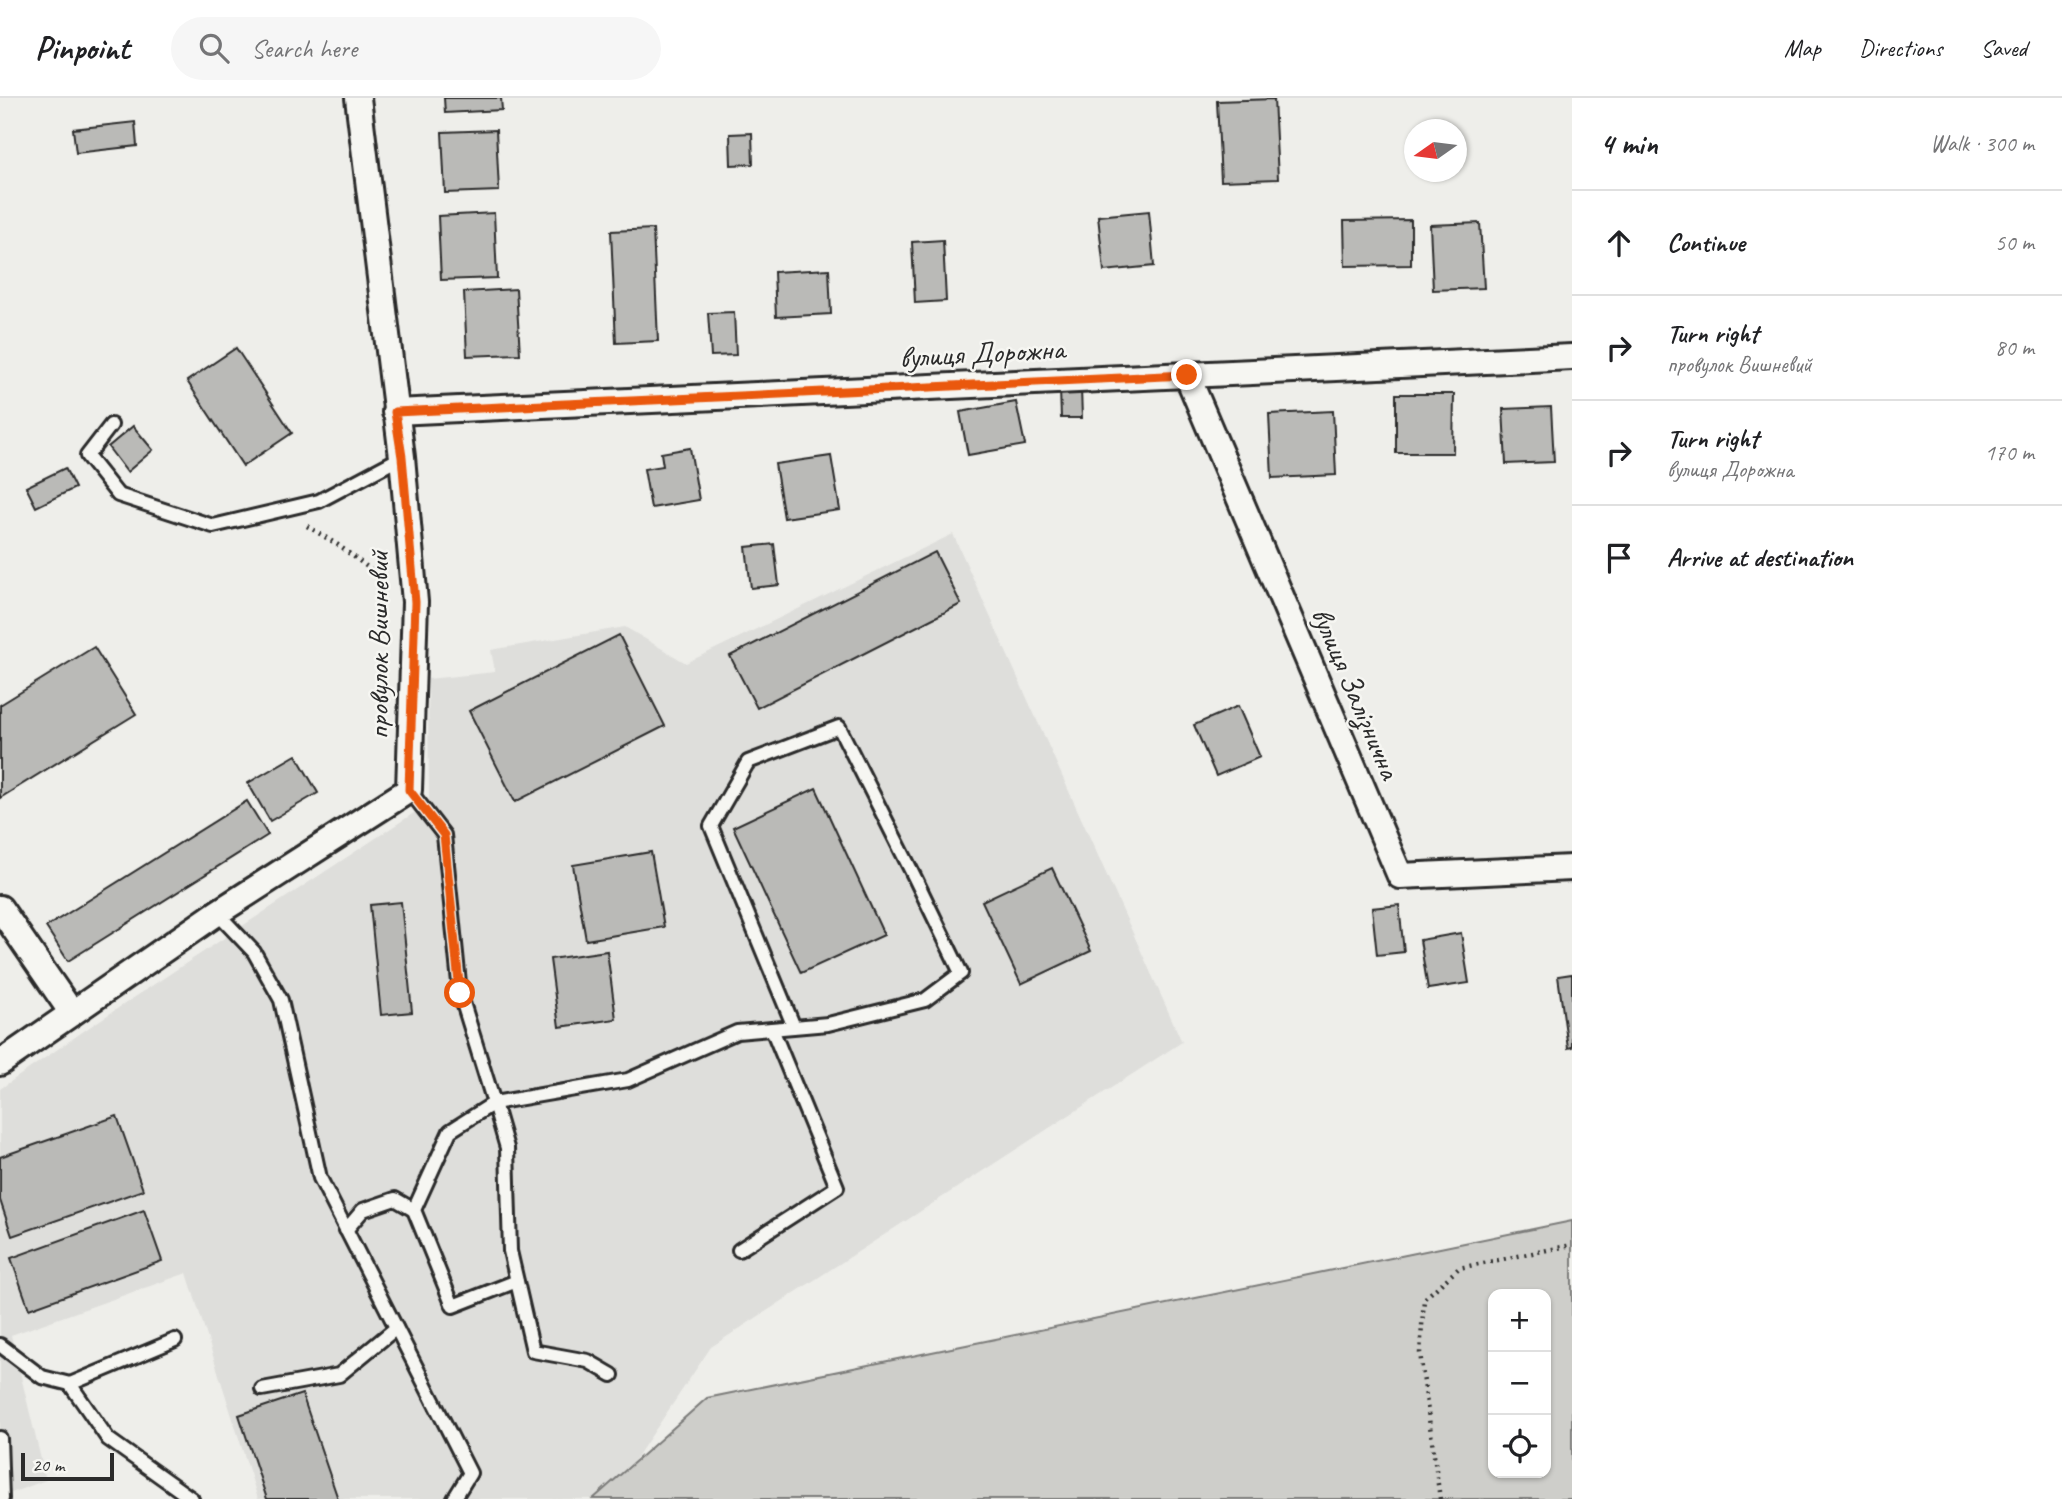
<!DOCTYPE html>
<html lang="en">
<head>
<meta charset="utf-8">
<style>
  body { margin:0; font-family:Caveat,sans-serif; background:#f6f6f6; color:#202124 }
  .controls { position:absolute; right:21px; bottom:21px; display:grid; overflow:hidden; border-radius:14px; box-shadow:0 2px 5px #0004 }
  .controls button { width:63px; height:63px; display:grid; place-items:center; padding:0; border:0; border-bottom:2px solid #e0e0e0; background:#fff; color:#202124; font:35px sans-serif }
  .compass { position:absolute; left:1404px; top:21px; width:63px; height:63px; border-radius:50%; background:#fff; box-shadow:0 2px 5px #0004; rotate:256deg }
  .scale { position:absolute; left:21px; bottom:18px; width:93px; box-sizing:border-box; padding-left:7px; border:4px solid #2b2b2b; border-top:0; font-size:19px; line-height:24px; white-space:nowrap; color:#2b2b2b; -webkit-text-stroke:5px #f6f6f2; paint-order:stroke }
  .stop { position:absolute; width:21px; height:21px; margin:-16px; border:5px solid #ea580c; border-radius:50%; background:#fff }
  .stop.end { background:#ea580c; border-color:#fff; box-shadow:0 2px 7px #0008 }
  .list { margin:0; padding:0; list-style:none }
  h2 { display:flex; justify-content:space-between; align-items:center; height:91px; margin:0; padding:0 28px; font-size:30px }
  h2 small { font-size:23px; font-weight:400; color:#757577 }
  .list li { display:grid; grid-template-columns:46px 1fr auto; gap:21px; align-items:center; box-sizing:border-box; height:105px; padding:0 28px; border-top:2px solid #e0e0e0 }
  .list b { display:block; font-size:26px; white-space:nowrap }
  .list p { margin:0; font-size:23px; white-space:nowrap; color:#757577 }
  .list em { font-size:23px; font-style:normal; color:#757577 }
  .icon { flex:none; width:38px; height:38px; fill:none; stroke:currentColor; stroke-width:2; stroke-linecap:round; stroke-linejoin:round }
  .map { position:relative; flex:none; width:1572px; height:1401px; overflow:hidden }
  header { display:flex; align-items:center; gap:42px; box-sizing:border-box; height:98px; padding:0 35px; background:#fff; border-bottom:2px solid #e0e0e0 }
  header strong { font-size:33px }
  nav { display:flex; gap:38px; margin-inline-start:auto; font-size:24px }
  .search { width:490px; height:63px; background:#f6f6f6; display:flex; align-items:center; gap:18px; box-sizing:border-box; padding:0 24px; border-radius:38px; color:#757577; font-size:26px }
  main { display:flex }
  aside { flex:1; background:#fff }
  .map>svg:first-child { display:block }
</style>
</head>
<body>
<header>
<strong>Pinpoint</strong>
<div class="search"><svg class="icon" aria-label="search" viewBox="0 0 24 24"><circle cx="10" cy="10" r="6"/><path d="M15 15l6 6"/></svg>Search here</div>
<nav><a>Map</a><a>Directions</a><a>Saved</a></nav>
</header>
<main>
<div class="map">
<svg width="1572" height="1401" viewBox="0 0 1572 1401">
  <rect width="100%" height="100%" fill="#eeeeea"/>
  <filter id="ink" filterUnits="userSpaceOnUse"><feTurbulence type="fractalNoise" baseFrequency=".0143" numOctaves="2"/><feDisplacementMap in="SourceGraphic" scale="14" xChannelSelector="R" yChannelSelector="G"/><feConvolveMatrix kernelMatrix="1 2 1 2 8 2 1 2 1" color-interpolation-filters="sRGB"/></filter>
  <g filter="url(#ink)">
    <path fill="#dededb" d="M953,436L1182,944L711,1249L633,1365L593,1401H258L187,1175L11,1237L46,1382L0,1399V991L94,926L429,705L428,581L495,574L491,552L625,529L686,565Z"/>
    <path fill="#cececa" stroke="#7c7c7a" stroke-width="2" fill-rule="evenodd" d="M1572,1123V1401H593L707,1300ZM1493,1196H1546V1375H1493Z"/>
    <g fill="#babab7" stroke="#2b2b2b" stroke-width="2">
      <path d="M444,0H501L502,12L445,15Z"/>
      <path d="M1274,1L1278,81L1221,83L1217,3Z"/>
      <path d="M135,24L137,48L76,55L73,31Z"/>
      <path d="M496,32L499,93L445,95L442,34Z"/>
      <path d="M752,35L753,66L731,67L730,36Z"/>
      <path d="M1149,113L1154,168L1104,173L1098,118Z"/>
      <path d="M494,115L497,180L441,182L438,118Z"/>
      <path d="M1411,122V167L1345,168L1344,123Z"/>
      <path d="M1480,125L1484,190L1433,192L1430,127Z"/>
      <path d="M653,131L658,243L616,245L611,133Z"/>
      <path d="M943,142L946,203L915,205L912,144Z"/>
      <path d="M829,171L831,216L776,219L774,174Z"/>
      <path d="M516,191L520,256L467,258L464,194Z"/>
      <path d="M734,214L736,257L711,258L708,215Z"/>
      <path d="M236,250L292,335L243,368L187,283Z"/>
      <path d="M1081,290L1082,320H1061L1060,291Z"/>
      <path d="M1396,296H1454L1453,355H1396Z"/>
      <path d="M1016,304L1025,347L968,357L960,314Z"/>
      <path d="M1551,309L1554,364L1506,366L1503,311Z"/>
      <path d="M1333,313L1336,377L1272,380L1269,316Z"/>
      <path d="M133,328L153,352L127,374L108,349Z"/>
      <path d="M690,350L699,402L651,410L644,371L663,368L661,355Z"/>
      <path d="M831,358L840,412L784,420L775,366Z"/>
      <path d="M65,370L75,390L36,409L26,389Z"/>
      <path d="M774,446L779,487L751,490L746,449Z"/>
      <path d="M935,454L961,506L757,610L730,558Z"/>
      <path d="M619,537L665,628L515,704L469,613Z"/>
      <path d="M94,549L136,616L0,700V607Z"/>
      <path d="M1238,608L1260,659L1216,678L1194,627Z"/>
      <path d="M296,657L318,695L270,723L248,685Z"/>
      <path d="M816,690L884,837L801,875L733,729Z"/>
      <path d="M247,703L268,737L68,863L46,829Z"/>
      <path d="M651,754L664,829L586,842L573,767Z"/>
      <path d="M1052,770L1091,853L1021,886L982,803Z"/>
      <path d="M401,804L412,914L381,917L370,807Z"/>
      <path d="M1399,807L1404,854L1377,857L1372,810Z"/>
      <path d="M1461,835L1469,885L1428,891L1420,842Z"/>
      <path d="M607,853L616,921L559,929L550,861Z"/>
      <path d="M1572,876V949L1568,950L1558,878Z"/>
      <path d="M117,1018L143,1092L12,1138L0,1102V1059Z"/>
      <path d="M144,1112L162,1163L29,1211L11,1160Z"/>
      <path d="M302,1296L338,1401H267L239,1317Z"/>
    </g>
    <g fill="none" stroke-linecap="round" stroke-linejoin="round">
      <g stroke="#2b2b2b" stroke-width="18">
        <g id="lane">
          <path d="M111,327L87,358L118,397L213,428L319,403L402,359"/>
          <path d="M409,692L444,737L460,895L494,1005L628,982L737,934L828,926L925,902L961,875L915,780L839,629L748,664L711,728L794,929"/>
          <path d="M217,815L254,854L281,902L320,1080L470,1375L454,1401"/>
          <path d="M346,1132L363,1112L395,1101L414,1112"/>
          <path d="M739,1152L837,1089L772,931"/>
          <path d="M517,1183L453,1208L414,1112L450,1033L494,1005L507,1050L510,1153L533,1253L588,1263L612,1277"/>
          <path d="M0,1247L42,1279L70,1286L175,1242"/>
          <path d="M70,1286L108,1341L192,1401"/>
          <path d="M262,1291L339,1277L396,1230"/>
          <path d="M0,1340L2,1401"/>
        </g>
      </g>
      <g stroke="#2b2b2b" stroke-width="30">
        <g id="street">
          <path d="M1187,277L1400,778L1572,770"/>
          <path d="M395,314L1572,259"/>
          <path d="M0,810L72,915"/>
          <path d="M0,965L217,815L409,692L415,504L402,359L358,0"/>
        </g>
      </g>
      <g stroke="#2b2b2b" stroke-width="4.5" stroke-dasharray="2 5" stroke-linecap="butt">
        <path d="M307,428L338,447L386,483"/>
        <path d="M1440,1401L1420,1255L1424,1201L1459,1170L1572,1147"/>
      </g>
      <use href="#lane" stroke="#f6f6f2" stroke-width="12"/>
      <use href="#street" stroke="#f6f6f2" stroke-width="24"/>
    </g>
  </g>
  <g fill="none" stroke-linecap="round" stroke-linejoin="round" filter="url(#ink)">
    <path stroke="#ea580c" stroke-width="9" d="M460,895L444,737L409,692L415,504L402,359L395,314L1187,277"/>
  </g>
  <g text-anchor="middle" stroke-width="5" stroke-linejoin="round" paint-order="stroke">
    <g font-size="30" fill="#2b2b2b" stroke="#f6f6f2">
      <text transform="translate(982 255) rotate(-3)" y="10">вулиця Дорожна</text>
      <text transform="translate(378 547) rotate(-90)" y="10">провулок Вишневий</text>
      <text transform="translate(1356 595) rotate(67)" y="10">вулиця Залізнична</text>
    </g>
  </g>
</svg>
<div class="controls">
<button>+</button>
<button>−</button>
<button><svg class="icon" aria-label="locate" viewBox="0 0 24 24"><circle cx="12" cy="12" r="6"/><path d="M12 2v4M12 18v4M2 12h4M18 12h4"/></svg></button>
</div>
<svg class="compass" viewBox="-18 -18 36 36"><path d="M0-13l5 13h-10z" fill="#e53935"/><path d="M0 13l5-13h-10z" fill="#757577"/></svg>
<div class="scale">20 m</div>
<div class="stop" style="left:460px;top:895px"></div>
<div class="stop end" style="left:1187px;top:277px"></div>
</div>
<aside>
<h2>4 min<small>Walk · 300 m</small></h2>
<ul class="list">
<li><svg class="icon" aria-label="ahead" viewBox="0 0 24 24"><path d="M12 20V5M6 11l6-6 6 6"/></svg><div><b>Continue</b></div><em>50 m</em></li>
<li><svg class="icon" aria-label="right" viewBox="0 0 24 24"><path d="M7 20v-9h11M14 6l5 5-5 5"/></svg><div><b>Turn right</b><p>провулок Вишневий</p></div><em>80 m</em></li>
<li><svg class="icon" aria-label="right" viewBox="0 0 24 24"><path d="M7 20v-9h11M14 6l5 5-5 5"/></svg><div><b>Turn right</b><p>вулиця Дорожна</p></div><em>170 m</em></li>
<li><svg class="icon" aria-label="arrive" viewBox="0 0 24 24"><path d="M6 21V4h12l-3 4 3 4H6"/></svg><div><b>Arrive at destination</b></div></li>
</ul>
</aside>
</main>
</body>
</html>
